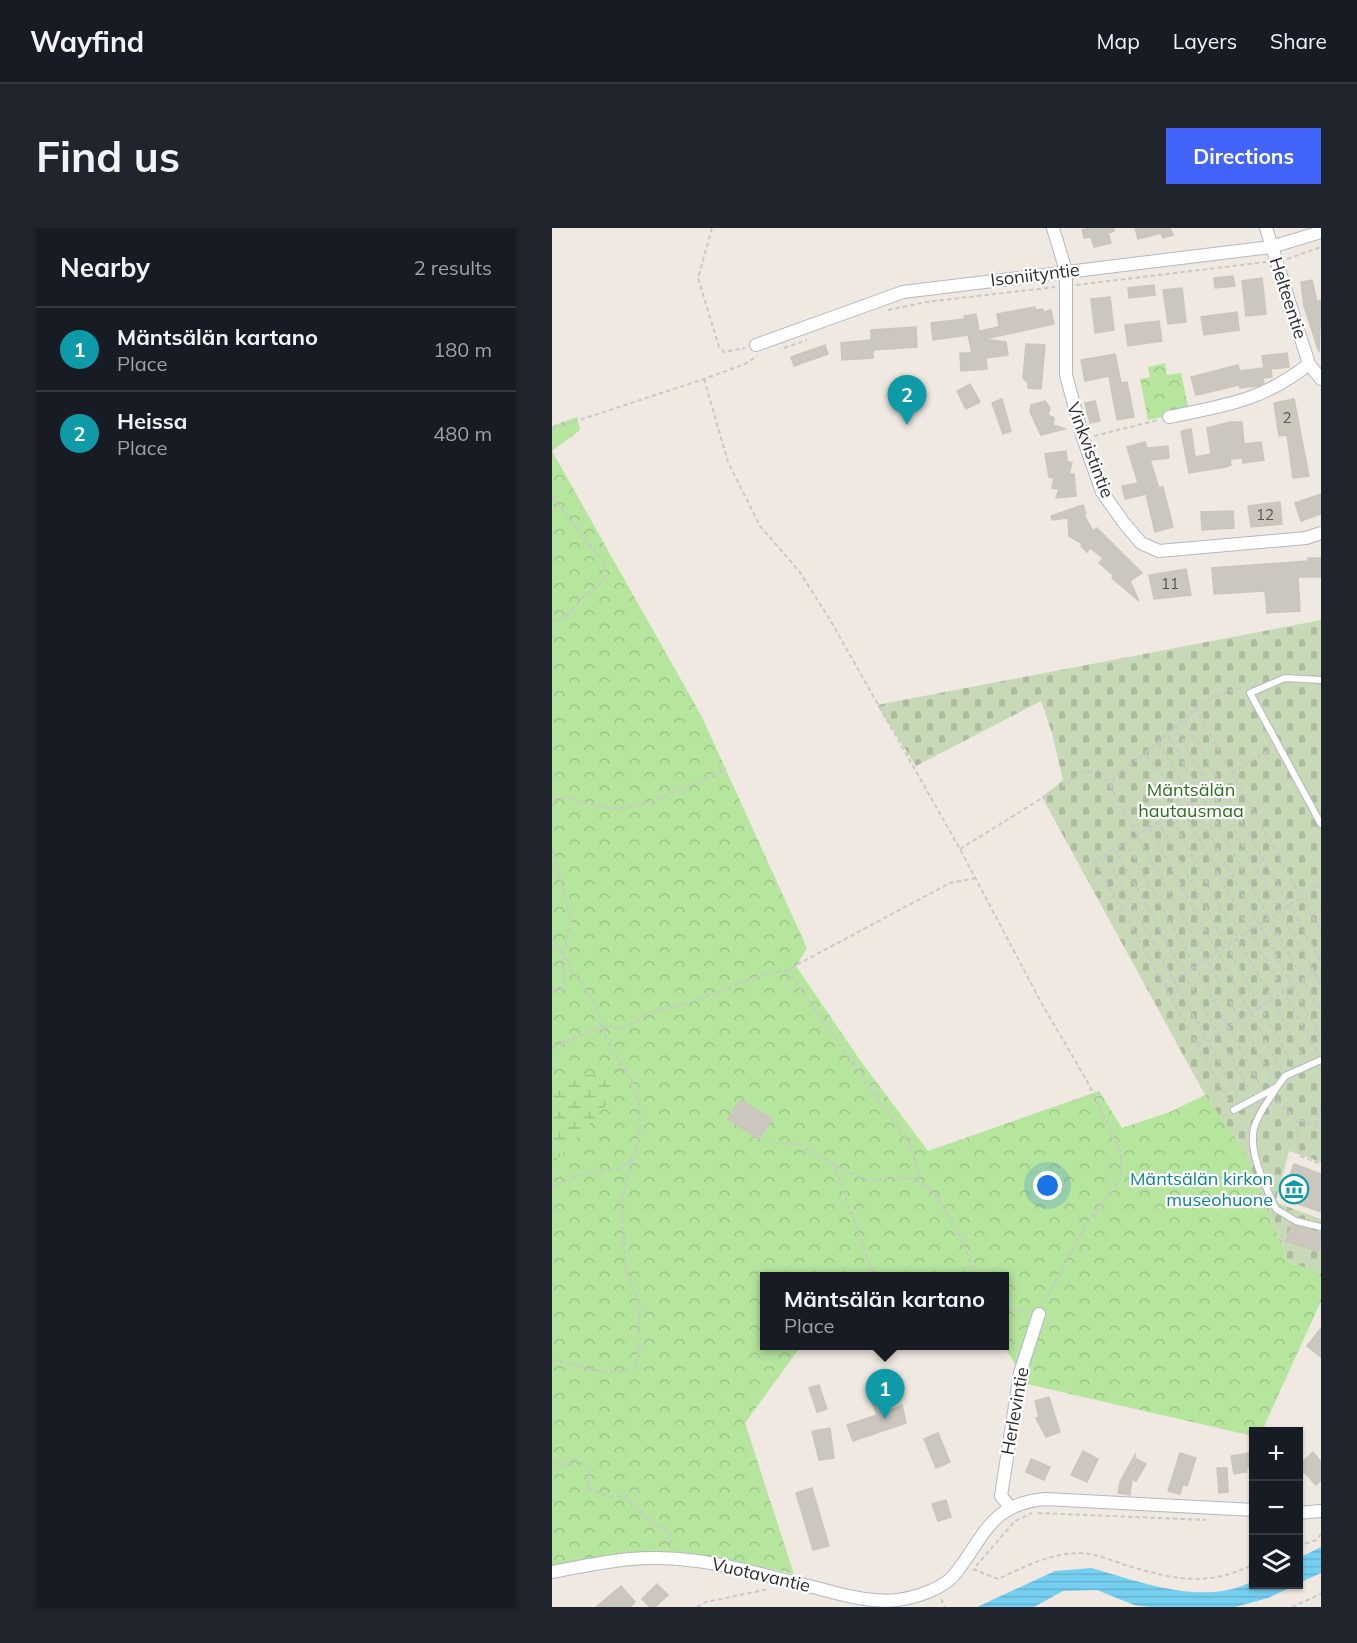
<!DOCTYPE html>
<html lang="en">
<head>
<meta charset="utf-8">
<style>
  body { margin:0; font-family:Mulish,sans-serif; background:#20242c; color:#f1f3f6 }
  .controls { position:absolute; right:18px; bottom:18px; display:grid; overflow:hidden; border-radius:0px; box-shadow:0 2px 4px #0004 }
  .controls button { width:54px; height:54px; display:grid; place-items:center; padding:0; border:0; border-bottom:2px solid #363941; background:#171b24; color:#f1f3f6; font:30px sans-serif }
  .you { position:absolute; left:496px; top:958px; width:21px; height:21px; margin:-15px; border:4px solid #fff; border-radius:50%; background:#1a73e8; box-shadow:0 0 0 9px #1a73e833 }
  .badge { display:grid; place-items:center; width:39px; height:39px; border-radius:50%; background:#4264fb; color:#fff; font-size:20px; font-weight:700 }
  .pin { position:absolute; translate:-50% -50px; filter:drop-shadow(0 2px 3px #0008) }
  .pin::after { content:''; position:absolute; top:32px; width:21px; height:18px; background:inherit; clip-path:polygon(0 0,100% 0,50% 100%) }
  .popup { position:absolute; left:208px; top:1044px; width:249px; height:78px; box-sizing:border-box; display:grid; place-content:center; border-radius:0px; background:#171b24; filter:drop-shadow(0 2px 4px #0005); font-size:20px; white-space:nowrap; color:#9ea1a6 }
  .popup b { font-size:22px; color:#f1f3f6 }
  .popup::after { content:''; position:absolute; left:50%; top:100%; margin-left:-12px; border:12px solid transparent; border-top-color:#171b24 }
  .list { margin:0; padding:0; list-style:none }
  h2 { display:flex; justify-content:space-between; align-items:center; height:78px; margin:0; padding:0 24px; font-size:26px }
  h2 small { font-size:20px; font-weight:400; color:#9ea1a6 }
  .list li { display:grid; grid-template-columns:39px 1fr auto; gap:18px; align-items:center; box-sizing:border-box; height:84px; padding:0 24px; border-top:2px solid #363941 }
  .list b { display:block; font-size:22px; white-space:nowrap }
  .list p { margin:0; font-size:20px; white-space:nowrap; color:#9ea1a6 }
  .list em { font-size:20px; font-style:normal; color:#9ea1a6 }
  .icon { flex:none; width:33px; height:33px; fill:none; stroke:currentColor; stroke-width:2; stroke-linecap:round; stroke-linejoin:round }
  .map { position:relative; flex:none; width:769px; height:1379px; overflow:hidden; border-radius:0px }
  header { display:flex; align-items:center; gap:36px; box-sizing:border-box; height:84px; padding:0 30px; background:#171b24; border-bottom:2px solid #363941 }
  header strong { font-size:28px }
  nav { display:flex; gap:33px; margin-inline-start:auto; font-size:21px }
  .intro { display:flex; align-items:center; justify-content:space-between; box-sizing:border-box; height:144px; padding:0 36px }
  h1 { margin:0; font-size:42px }
  .button { padding:15px 27px; border-radius:0px; background:#4264fb; color:#fff; font-size:21px; font-weight:700 }
  main { display:flex; gap:36px; padding:0 36px }
  aside { flex:1; background:#171b24; border-radius:0px; box-shadow:0 2px 4px #0004 }
  .map>svg:first-child { display:block }
</style>
</head>
<body>
<header>
<strong>Wayfind</strong>
<nav><a>Map</a><a>Layers</a><a>Share</a></nav>
</header>
<div class="intro"><h1>Find us</h1><a class="button">Directions</a></div>
<main>
<aside>
<h2>Nearby<small>2 results</small></h2>
<ul class="list">
<li><span class="badge" style="background:#0f9aa8">1</span><div><b>Mäntsälän kartano</b><p>Place</p></div><em>180 m</em></li>
<li><span class="badge" style="background:#0f9aa8">2</span><div><b>Heissa</b><p>Place</p></div><em>480 m</em></li>
</ul>
</aside>
<div class="map">
<svg width="769" height="1379" viewBox="0 0 769 1379">
  <defs>
    <pattern id="forest-crowns" width="20" height="18" patternUnits="userSpaceOnUse" patternTransform="scale(1.5)"><rect width="20" height="18" fill="#b6e59e"/><path d="M2 6a3 3 0 1 1 6 0M12 15a3 3 0 1 1 6 0" fill="none" stroke="#9dc588"/></pattern>
    <pattern id="wetland-marsh" width="20" height="14" patternUnits="userSpaceOnUse" patternTransform="scale(1.5)"><rect width="20" height="14" fill="#b6e59e"/><path d="M1 5h8M5 5V1M11 12h8M15 12V8" fill="none" stroke="#9dc588"/></pattern>
    <pattern id="cemetery-stones" width="16" height="16" patternUnits="userSpaceOnUse" patternTransform="scale(1.5)"><rect width="16" height="16" fill="#c8d9b8"/><path d="M2 7V4a2 2 0 0 1 4 0v3zM10 15v-3a2 2 0 0 1 4 0v3z" fill="#acbb9e"/></pattern>
    <pattern id="water-rules" width="6" height="5" patternUnits="userSpaceOnUse" patternTransform="scale(1.5)"><rect width="6" height="5" fill="#75cff0"/><path d="M0 2.5h6" fill="none" stroke="#66b2ce"/></pattern>
  </defs>
  <rect width="100%" height="100%" fill="#efe9e1"/>
  <g fill="url(#forest-crowns)">
    <path d="M613,135L615,147L629,145L637,183L596,192L588,151L598,149L596,139Z"/>
    <path d="M25,189L28,202L0,223V198Z"/>
    <path d="M0,223L150,489L255,720L244,738L310,835L376,923L547,863L570,900L618,884L653,867L692,922L736,1034L769,1045V1073L710,1203L702,1204L701,1208L475,1156L452,1118L453,1048H213V1118H249L193,1195L242,1346L183,1333L100,1325L0,1338Z"/>
  </g>
  <path fill="url(#wetland-marsh)" d="M46,846L58,848L65,855V865L0,937V858L28,848Z"/>
  <path fill="url(#cemetery-stones)" d="M769,392V934L737,923L724,972L728,976L769,991V1045L736,1034L692,922L653,867L490,569L511,552L500,505L489,473L364,538L325,477Z"/>
  <g fill="url(#water-rules)">
    <path d="M769,1319V1345L747,1355V1330Z"/>
    <path d="M539,1340C589,1354 652,1379 701,1353L702,1356L744,1357L716,1370L683,1379H598L582,1377L545,1362L511,1363L482,1379H425L503,1343Z"/>
  </g>
  <g fill="#cbc7bf" stroke="#cbc5ba" stroke-width="1.5">
    <path d="M537,0H562V3L556,5L559,15L542,19L539,9L532,10L530,2Z"/>
    <path d="M583,0H618L621,7L611,10L609,5L586,11Z"/>
    <path d="M681,48L683,58L663,60L662,50Z"/>
    <path d="M710,50L714,86L694,88L690,53Z"/>
    <path d="M760,52L765,74L769,72L767,124L752,78L749,54Z"/>
    <path d="M602,57L603,67L577,70L576,60Z"/>
    <path d="M630,60L634,94L616,96L611,62Z"/>
    <path d="M558,69L562,102L543,105L539,71Z"/>
    <path d="M483,79V82L491,81V84L499,82L502,96L432,111L454,114L456,127L434,130L435,141L409,143L408,125H420L416,107L381,112L379,95L413,91L412,88L424,86L427,103L447,99L445,86Z"/>
    <path d="M685,84L687,102L652,107L649,89Z"/>
    <path d="M607,93L610,113L576,118L573,97Z"/>
    <path d="M364,99L365,119L321,122V130L290,132L289,115L319,112V102Z"/>
    <path d="M474,116L493,117L489,161L476,160V155L471,150Z"/>
    <path d="M273,117L276,126L242,138L239,129Z"/>
    <path d="M735,125L737,139L719,141L720,149L711,150L712,155L705,158L688,160L687,157L644,167L639,149L686,137L688,143L712,140L710,128Z"/>
    <path d="M563,126L569,155L575,154L582,189L565,192L557,148L533,153L529,132Z"/>
    <path d="M418,156L428,174L414,181L405,163Z"/>
    <path d="M450,171L459,203L451,206L440,175Z"/>
    <path d="M742,171L757,248L741,250L735,207L727,208L722,175Z"/>
    <path d="M493,173L498,180L496,187L502,190L501,197L513,201L489,207L478,184L479,177Z"/>
    <path d="M543,173L548,193L538,195L533,175Z"/>
    <path d="M678,194H690L692,216L709,214L712,232L691,235V230L678,231L679,237L674,239L637,245L629,203L639,201L643,229L659,226L655,200Z"/>
    <path d="M593,214L595,220L616,218L617,230L598,232L607,260L611,259L621,299L603,304L594,266L573,271L570,258L586,255L575,219Z"/>
    <path d="M514,223L515,233L520,235L517,246H522L524,268L504,270L507,261L500,260L502,250L497,249L493,226Z"/>
    <path d="M769,266V286L749,293L743,275Z"/>
    <path d="M728,274L730,296L699,299L696,278Z"/>
    <path d="M531,277L534,285L532,287L541,303L545,300L590,345L578,353L587,373L560,350L562,348L547,335L551,330L538,320L535,324L529,318L531,316L517,308L516,290L500,292L499,288Z"/>
    <path d="M681,283L682,300L650,302L649,284Z"/>
    <path d="M756,330H769V349H746L748,383L715,385L713,363L662,366L660,340L756,333Z"/>
    <path d="M634,341L639,367L602,371L597,347Z"/>
    <path d="M188,872L220,891L207,911L176,891Z"/>
    <path d="M742,936L769,946V984L730,970Z"/>
    <path d="M740,997L769,1005L766,1023L734,1013Z"/>
    <path d="M769,1100V1129L755,1118Z"/>
    <path d="M267,1157L275,1181L265,1184L257,1160Z"/>
    <path d="M334,1168L339,1182L350,1177L354,1195L301,1213L295,1197L325,1187L320,1174Z"/>
    <path d="M497,1169L508,1204L494,1209L484,1190L487,1189L483,1173Z"/>
    <path d="M278,1200L282,1230L267,1232L260,1203Z"/>
    <path d="M386,1205L398,1234L384,1240L372,1211Z"/>
    <path d="M531,1223L546,1231L535,1254L519,1247Z"/>
    <path d="M761,1224L769,1234V1252L764,1257L752,1244L747,1249V1237Z"/>
    <path d="M628,1225L644,1230L635,1258L631,1256L628,1266L616,1263Z"/>
    <path d="M697,1225L699,1239L694,1240L695,1244L682,1246L679,1228Z"/>
    <path d="M583,1227V1230L594,1236L584,1253L580,1251L578,1267L566,1265L568,1254Z"/>
    <path d="M479,1231L498,1239L492,1252L474,1244Z"/>
    <path d="M665,1240H675L676,1264L667,1265Z"/>
    <path d="M260,1260L277,1318L261,1322L244,1265Z"/>
    <path d="M394,1272L399,1289L386,1293L380,1276Z"/>
    <path d="M105,1356L116,1367L103,1379H98L90,1371Z"/>
    <path d="M69,1358L83,1374L78,1379H44Z"/>
  </g>
  <g fill="none" stroke-linecap="round" stroke-linejoin="round">
    <g stroke="#b4b7c1" stroke-width="8">
      <g id="service">
        <path d="M769,452L733,450L698,465L769,596"/>
        <path d="M725,859C717,872 706,885 702,900C696,925 714,959 724,981L744,993L769,999"/>
        <path d="M682,882L725,859L733,848L769,832"/>
      </g>
    </g>
    <g stroke="#b4b7c1" stroke-width="14">
      <g id="minor">
        <path d="M501,0L514,43V147L531,210L550,264L572,295L589,315L607,323L754,310L769,305"/>
        <path d="M714,0L757,136L769,151"/>
        <path d="M204,117L351,64L719,19L769,4"/>
        <path d="M617,189C675,177 710,173 757,136"/>
        <path d="M458,1279L449,1268L468,1145L487,1086"/>
        <path d="M746,1285L769,1283"/>
        <path d="M0,1344C52,1334 91,1325 145,1333C185,1338 225,1351 265,1360C290,1367 320,1375 346,1372C365,1369 391,1361 403,1346C433,1308 438,1276 493,1271L702,1282"/>
      </g>
    </g>
    <g stroke="#c9c9c9" stroke-width="2" stroke-dasharray="4.5 3" stroke-linecap="butt">
      <path d="M160,0L146,50L167,119L172,124L193,120"/>
      <path d="M735,31L769,19"/>
      <path d="M524,57L714,34"/>
      <path d="M336,82L374,74L503,59"/>
      <path d="M232,120L255,112"/>
      <path d="M152,151L176,234L208,298L247,343L277,390L408,621L490,776L535,853L569,925V950L532,1000L491,1077"/>
      <path d="M0,201L152,151L193,136L205,128"/>
      <path d="M542,208L606,192"/>
      <path d="M0,268L52,335V352L32,368L13,390L0,392"/>
      <path d="M643,480L769,704"/>
      <path d="M633,493L769,733"/>
      <path d="M623,498L769,756"/>
      <path d="M616,507L769,784"/>
      <path d="M607,515L769,809"/>
      <path d="M593,525C624,500 649,467 691,460"/>
      <path d="M680,545L718,522"/>
      <path d="M558,560L562,549L592,526L613,550L766,826"/>
      <path d="M639,574L543,633L678,875"/>
      <path d="M0,579L6,569C25,571 42,578 61,580C84,583 153,553 174,540"/>
      <path d="M617,586L752,830"/>
      <path d="M606,593L741,837"/>
      <path d="M598,601L729,841"/>
      <path d="M574,614L710,860"/>
      <path d="M0,620L19,694L11,726V761L0,763"/>
      <path d="M408,621L532,544L549,542L721,851"/>
      <path d="M563,621L698,863"/>
      <path d="M553,628L688,872"/>
      <path d="M670,653L680,647"/>
      <path d="M760,687L769,681"/>
      <path d="M0,709L21,744L41,772L55,813L79,852L88,878V905L82,930L68,941L35,945L0,958"/>
      <path d="M235,742L356,913L367,943L366,953"/>
      <path d="M613,758L769,656"/>
      <path d="M647,817L769,741"/>
      <path d="M0,820L51,798L71,800L103,782L128,778L209,747L235,742L398,655L424,650"/>
      <path d="M725,873L744,891L769,899"/>
      <path d="M744,891L748,928L769,936"/>
      <path d="M763,897L769,879"/>
      <path d="M223,915L247,916L293,943L315,952L357,950L366,953L382,965L401,994L425,1048"/>
      <path d="M281,934L322,1048"/>
      <path d="M453,1081L477,1083"/>
      <path d="M0,1132C29,1138 54,1149 83,1140L89,1112L86,1104L88,1079L73,1038L69,976L81,931"/>
      <path d="M0,1235L11,1237L24,1231L37,1241V1260L59,1269L68,1268L74,1270L104,1299H112L119,1308L120,1321"/>
      <path d="M486,1285L654,1292"/>
      <path d="M746,1318L764,1312L769,1306"/>
      <path d="M424,1338L463,1293L480,1285"/>
      <path d="M421,1341L446,1351C474,1338 506,1321 538,1326C549,1328 562,1333 573,1337C621,1351 655,1360 702,1336"/>
      <path d="M389,1371L393,1379"/>
      <path d="M145,1379L154,1374L217,1361"/>
      <path d="M740,1379L769,1366"/>
    </g>
    <use href="#service" stroke="#fff" stroke-width="6"/>
    <use href="#minor" stroke="#fff" stroke-width="12"/>
  </g>
  <defs>
    <g id="museum-ring" transform="scale(1.5)"><circle r="9.5" fill="#fff" stroke="#0f9aa8" stroke-width="1.5"/><path d="M0-6L6-3V-2H-6V-3ZM-5-1h2V3h-2ZM-1-1h2V3h-2ZM3-1h2V3H3ZM-6 4H6V6H-6Z" fill="#0f9aa8"/></g>
  </defs>
  <g fill-rule="evenodd">
    <use href="#museum-ring" x="742" y="961"/>
  </g>
  <g text-anchor="middle" stroke-width="4.5" stroke-linejoin="round" paint-order="stroke">
    <g font-size="15" fill="#555452">
      <text x="735" y="195">2</text>
      <text x="713" y="292">12</text>
      <text x="618" y="361">11</text>
    </g>
    <g font-size="18" fill="#2e2e2e" stroke="#fff">
      <text transform="translate(483 47) rotate(-7)" y="6">Isoniityntie</text>
      <text transform="translate(736 70) rotate(72)" y="6">Helteentie</text>
      <text transform="translate(538 222) rotate(69)" y="6">Vinkvistintie</text>
      <text transform="translate(463 1183) rotate(-80)" y="6">Herlevintie</text>
      <text transform="translate(209 1347) rotate(13)" y="6">Vuotavantie</text>
    </g>
    <g font-size="18" fill="#2c6e1b" stroke="#fff">
      <text x="639" y="568">Mäntsälän<tspan x="639" dy="21">hautausmaa</tspan></text>
    </g>
    <g font-size="18" fill="#0d838f" stroke="#fff" text-anchor="end">
      <text x="721" y="957">Mäntsälän kirkon<tspan x="721" dy="21">museohuone</tspan></text>
    </g>
  </g>
</svg>
<div class="controls">
<button>+</button>
<button>−</button>
<button><svg class="icon" aria-label="layers" viewBox="0 0 24 24"><path d="M12 4l9 5-9 5-9-5zM3 14l9 5 9-5"/></svg></button>
</div>
<div class="you"></div>
<div class="pin badge" style="left:333px;top:1191px;background:#0f9aa8">1</div>
<div class="popup"><b>Mäntsälän kartano</b>Place</div>
<div class="pin badge" style="left:355px;top:197px;background:#0f9aa8">2</div>
</div>
</main>
</body>
</html>
